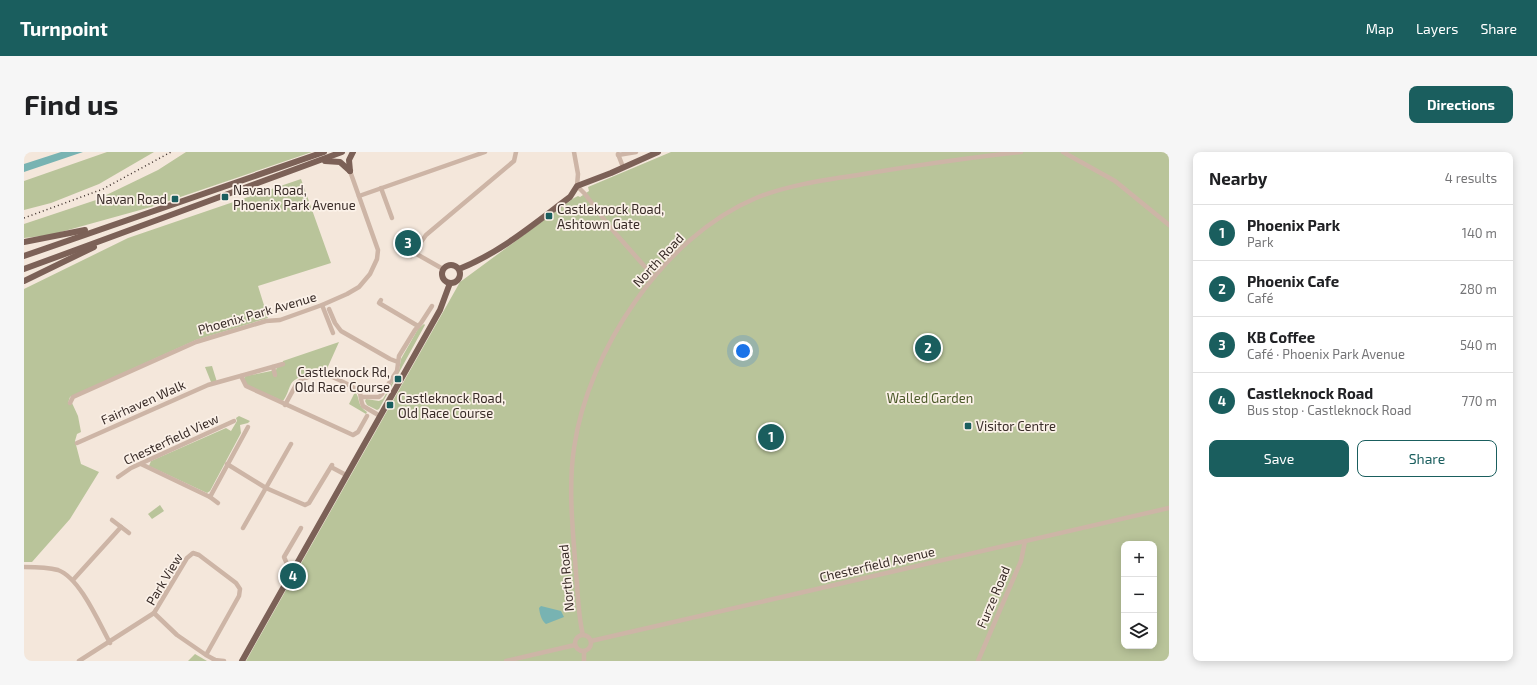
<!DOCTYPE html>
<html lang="en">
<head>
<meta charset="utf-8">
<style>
  body { margin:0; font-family:"Exo 2",sans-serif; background:#f6f6f6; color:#202124 }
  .controls { position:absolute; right:12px; bottom:12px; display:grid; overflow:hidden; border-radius:8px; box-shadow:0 2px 10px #0003 }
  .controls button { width:36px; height:36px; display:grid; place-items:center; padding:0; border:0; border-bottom:1px solid #e0e0e0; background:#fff; color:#202124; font:20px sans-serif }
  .you { position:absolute; left:719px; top:199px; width:14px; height:14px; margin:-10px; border:3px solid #fff; border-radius:50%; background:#1a73e8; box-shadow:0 0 0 6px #1a73e833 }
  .badge { display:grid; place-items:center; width:26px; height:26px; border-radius:50%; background:#1a5e5e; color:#fff; font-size:13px; font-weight:700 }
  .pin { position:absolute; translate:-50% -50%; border:2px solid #fff; box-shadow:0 1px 4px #0006 }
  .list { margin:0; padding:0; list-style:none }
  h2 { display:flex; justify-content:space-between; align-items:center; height:52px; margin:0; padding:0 16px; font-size:17px }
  h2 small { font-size:13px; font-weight:400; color:#757577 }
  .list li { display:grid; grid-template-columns:26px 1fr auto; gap:12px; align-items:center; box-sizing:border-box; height:56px; padding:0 16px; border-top:1px solid #e0e0e0 }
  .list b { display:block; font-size:15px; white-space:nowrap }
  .list p { margin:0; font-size:13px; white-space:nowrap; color:#757577 }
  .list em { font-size:13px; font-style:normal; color:#757577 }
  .actions { display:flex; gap:8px; padding:12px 16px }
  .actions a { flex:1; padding:9px 0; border:1px solid #1a5e5e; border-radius:8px; text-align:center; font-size:14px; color:#1a5e5e }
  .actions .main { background:#1a5e5e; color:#fff }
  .icon { flex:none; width:22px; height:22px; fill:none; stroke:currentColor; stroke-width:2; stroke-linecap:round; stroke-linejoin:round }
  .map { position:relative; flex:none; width:1145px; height:509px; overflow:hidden; border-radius:8px }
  header { display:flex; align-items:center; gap:24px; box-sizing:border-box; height:56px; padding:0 20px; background:#1a5e5e; color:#fff }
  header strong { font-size:19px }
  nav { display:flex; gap:22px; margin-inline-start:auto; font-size:14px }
  .intro { display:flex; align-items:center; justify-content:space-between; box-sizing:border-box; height:96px; padding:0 24px }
  h1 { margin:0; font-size:28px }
  .button { padding:10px 18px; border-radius:8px; background:#1a5e5e; color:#fff; font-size:14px; font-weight:700 }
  main { display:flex; gap:24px; padding:0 24px }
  aside { flex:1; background:#fff; border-radius:8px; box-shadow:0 2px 10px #0003 }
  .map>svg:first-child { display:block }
</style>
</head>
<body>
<header>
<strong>Turnpoint</strong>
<nav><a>Map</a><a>Layers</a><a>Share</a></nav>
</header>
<div class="intro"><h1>Find us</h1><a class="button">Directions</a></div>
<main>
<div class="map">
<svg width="1145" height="509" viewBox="0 0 1145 509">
  <rect width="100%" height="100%" fill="#f4e7db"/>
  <g fill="#b9c49a" fill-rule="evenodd">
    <path d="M83,0H130L75,32L27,51L0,58V29Z"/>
    <path d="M162,0H288L127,55L26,83L0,86V72L72,48L134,18Z"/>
    <path d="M647,0H1145V509H222L436,130L550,46L554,44L556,45L565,39L564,35ZM1100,392H1130V494H1100Z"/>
    <path d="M277,27L307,111L234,134L244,166L172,188L46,245L44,251H48L54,264L57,280L53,282L51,289L57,312L75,320L46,367L8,410H0V137L104,86Z"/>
    <path d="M400,172L401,173L355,257L353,258L343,253L341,249L342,247L355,249L359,247L375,218L377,207L394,177Z"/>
    <path d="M315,190L302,219C292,219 273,223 267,232C264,238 263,244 259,249L222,233L220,226L222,224L252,218L253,215L259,213V209Z"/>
    <path d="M188,214L193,230H187L181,215Z"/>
    <path d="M331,240C337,247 332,252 343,260L342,262L325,252Z"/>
    <path d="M215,264L226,269L224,271L216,273L217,281L186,339L183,341L125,314L127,309L202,276L207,279L213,269L212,266Z"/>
    <path d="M136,353L140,359L128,367L124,362Z"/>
    <path d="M171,502L183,509H164Z"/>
  </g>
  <g fill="#78b3b2">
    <path d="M37,0H59L0,20V12Z"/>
    <path d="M517,454L537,459L540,465L522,472C517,468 516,462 515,456Z"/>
  </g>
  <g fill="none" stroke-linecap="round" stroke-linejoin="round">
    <g stroke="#cdb5a6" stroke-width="4.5">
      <path d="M550,0L554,22L553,34L561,42L585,74L630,125"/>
      <path d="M1039,0L1091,29L1145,73"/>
      <path d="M594,2L599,15"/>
      <path d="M594,3L612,0"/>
      <path d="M357,36L368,66"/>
      <path d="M335,44L461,0"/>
      <path d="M389,100L419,117"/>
      <path d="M387,104L402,83L490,9L492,0"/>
      <path d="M357,148L355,151L394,174"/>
      <path d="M298,153L309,181"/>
      <path d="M305,157L311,171L317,179L366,207L374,210"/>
      <path d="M249,215L251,223"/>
      <path d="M217,224L222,234L329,283L334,280L343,264"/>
      <path d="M337,245H355L358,242L373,219L375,204L391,178L397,171L408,154"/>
      <path d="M46,251L49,245L172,190L242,169L256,168L298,153L323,142L335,135L346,122L353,107L354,98L326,19"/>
      <path d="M261,253L273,231C291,218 305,222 323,232C327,234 333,237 336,241C337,245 337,250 339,254L356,264"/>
      <path d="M53,291L184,233L259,212"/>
      <path d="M117,312L186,345L194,351"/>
      <path d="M203,312L242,336L281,353L285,351L308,313"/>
      <path d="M307,315L322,323"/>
      <path d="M94,325L107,316L210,269"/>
      <path d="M186,345L224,275"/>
      <path d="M88,368L105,381"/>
      <path d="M219,376L267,292"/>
      <path d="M0,415C12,415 23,415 34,418C56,426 75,471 86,491"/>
      <path d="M270,416L263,412L260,405L277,376"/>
      <path d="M49,428L97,375"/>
      <path d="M559,483C554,463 554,441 552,421C549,379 544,337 550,296C564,199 639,85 732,46C764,33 800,28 834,23C888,14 942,6 997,0"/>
      <circle cx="559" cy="491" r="8"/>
      <path d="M567,489L1145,356"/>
      <path d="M560,499V509"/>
      <path d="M182,503L153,483L130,461L163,406L169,401L175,403L212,431L216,437L215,444L182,503L193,509"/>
      <path d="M190,508L200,509"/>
      <path d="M55,509L130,461"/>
      <path d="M482,509L551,493"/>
      <path d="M954,509L997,409L1001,389"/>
    </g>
    <g stroke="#7c6157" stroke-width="6">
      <path d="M301,9L316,10L326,19"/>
      <path d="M326,19L325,8L329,0"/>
      <path d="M0,90L61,78"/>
      <path d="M0,104L300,0"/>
      <circle cx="427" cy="122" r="9"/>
      <path d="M0,117L318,0"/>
      <path d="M435,117C476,101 511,71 546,45L553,34L587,21L634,0"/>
      <path d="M0,129L70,95"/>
      <path d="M218,509L416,158L426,131"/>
    </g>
    <path stroke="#392c28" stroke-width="1.5" stroke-dasharray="1 3" stroke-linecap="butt" d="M0,66L79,37L147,0"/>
  </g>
  <g fill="#1a5e5e" stroke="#fbf1e8" stroke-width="1.5">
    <rect x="197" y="41" width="8" height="8" rx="2"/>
    <rect x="147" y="43" width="8" height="8" rx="2"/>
    <rect x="521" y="60" width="8" height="8" rx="2"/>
    <rect x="370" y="223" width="8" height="8" rx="2"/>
    <rect x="362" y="249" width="8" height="8" rx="2"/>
    <rect x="940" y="270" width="8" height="8" rx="2"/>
  </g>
  <g text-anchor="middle" stroke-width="3.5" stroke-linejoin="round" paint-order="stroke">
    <g font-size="13" fill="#392c28" stroke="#fbf1e8" text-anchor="start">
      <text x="209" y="43">Navan Road,<tspan x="209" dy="15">Phoenix Park Avenue</tspan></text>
      <text x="143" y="52" text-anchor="end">Navan Road</text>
      <text x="533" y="62">Castleknock Road,<tspan x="533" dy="15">Ashtown Gate</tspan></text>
      <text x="366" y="225" text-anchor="end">Castleknock Rd,<tspan x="366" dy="15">Old Race Course</tspan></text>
      <text x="374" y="251">Castleknock Road,<tspan x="374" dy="15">Old Race Course</tspan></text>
      <text x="952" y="279">Visitor Centre</text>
    </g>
    <g font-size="13" fill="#392c28" stroke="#fbf1e8">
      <text transform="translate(634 108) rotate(-47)" y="5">North Road</text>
      <text transform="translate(233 161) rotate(-16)" y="5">Phoenix Park Avenue</text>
      <text transform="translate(119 250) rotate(-24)" y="5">Fairhaven Walk</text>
      <text transform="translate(147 287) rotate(-25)" y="5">Chesterfield View</text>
      <text transform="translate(853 412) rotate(-13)" y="5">Chesterfield Avenue</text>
      <text transform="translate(542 426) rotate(-95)" y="5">North Road</text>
      <text transform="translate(140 427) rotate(-59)" y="5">Park View</text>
      <text transform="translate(969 445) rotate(-67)" y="5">Furze Road</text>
    </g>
    <g font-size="13" fill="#4b5929" stroke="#fbf1e8">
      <text x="906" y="251">Walled Garden</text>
    </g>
  </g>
</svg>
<div class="controls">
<button>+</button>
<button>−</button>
<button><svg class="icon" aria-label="layers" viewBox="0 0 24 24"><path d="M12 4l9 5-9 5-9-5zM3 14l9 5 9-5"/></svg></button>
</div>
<div class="you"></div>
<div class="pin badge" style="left:747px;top:285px">1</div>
<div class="pin badge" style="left:904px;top:196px">2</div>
<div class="pin badge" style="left:384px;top:91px">3</div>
<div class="pin badge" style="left:269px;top:424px">4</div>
</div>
<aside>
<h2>Nearby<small>4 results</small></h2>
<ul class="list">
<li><span class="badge">1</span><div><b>Phoenix Park</b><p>Park</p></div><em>140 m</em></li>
<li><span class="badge">2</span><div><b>Phoenix Cafe</b><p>Café</p></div><em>280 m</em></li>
<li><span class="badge">3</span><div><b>KB Coffee</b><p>Café · Phoenix Park Avenue</p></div><em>540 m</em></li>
<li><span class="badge">4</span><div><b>Castleknock Road</b><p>Bus stop · Castleknock Road</p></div><em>770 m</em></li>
</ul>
<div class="actions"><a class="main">Save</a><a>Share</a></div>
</aside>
</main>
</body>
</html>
